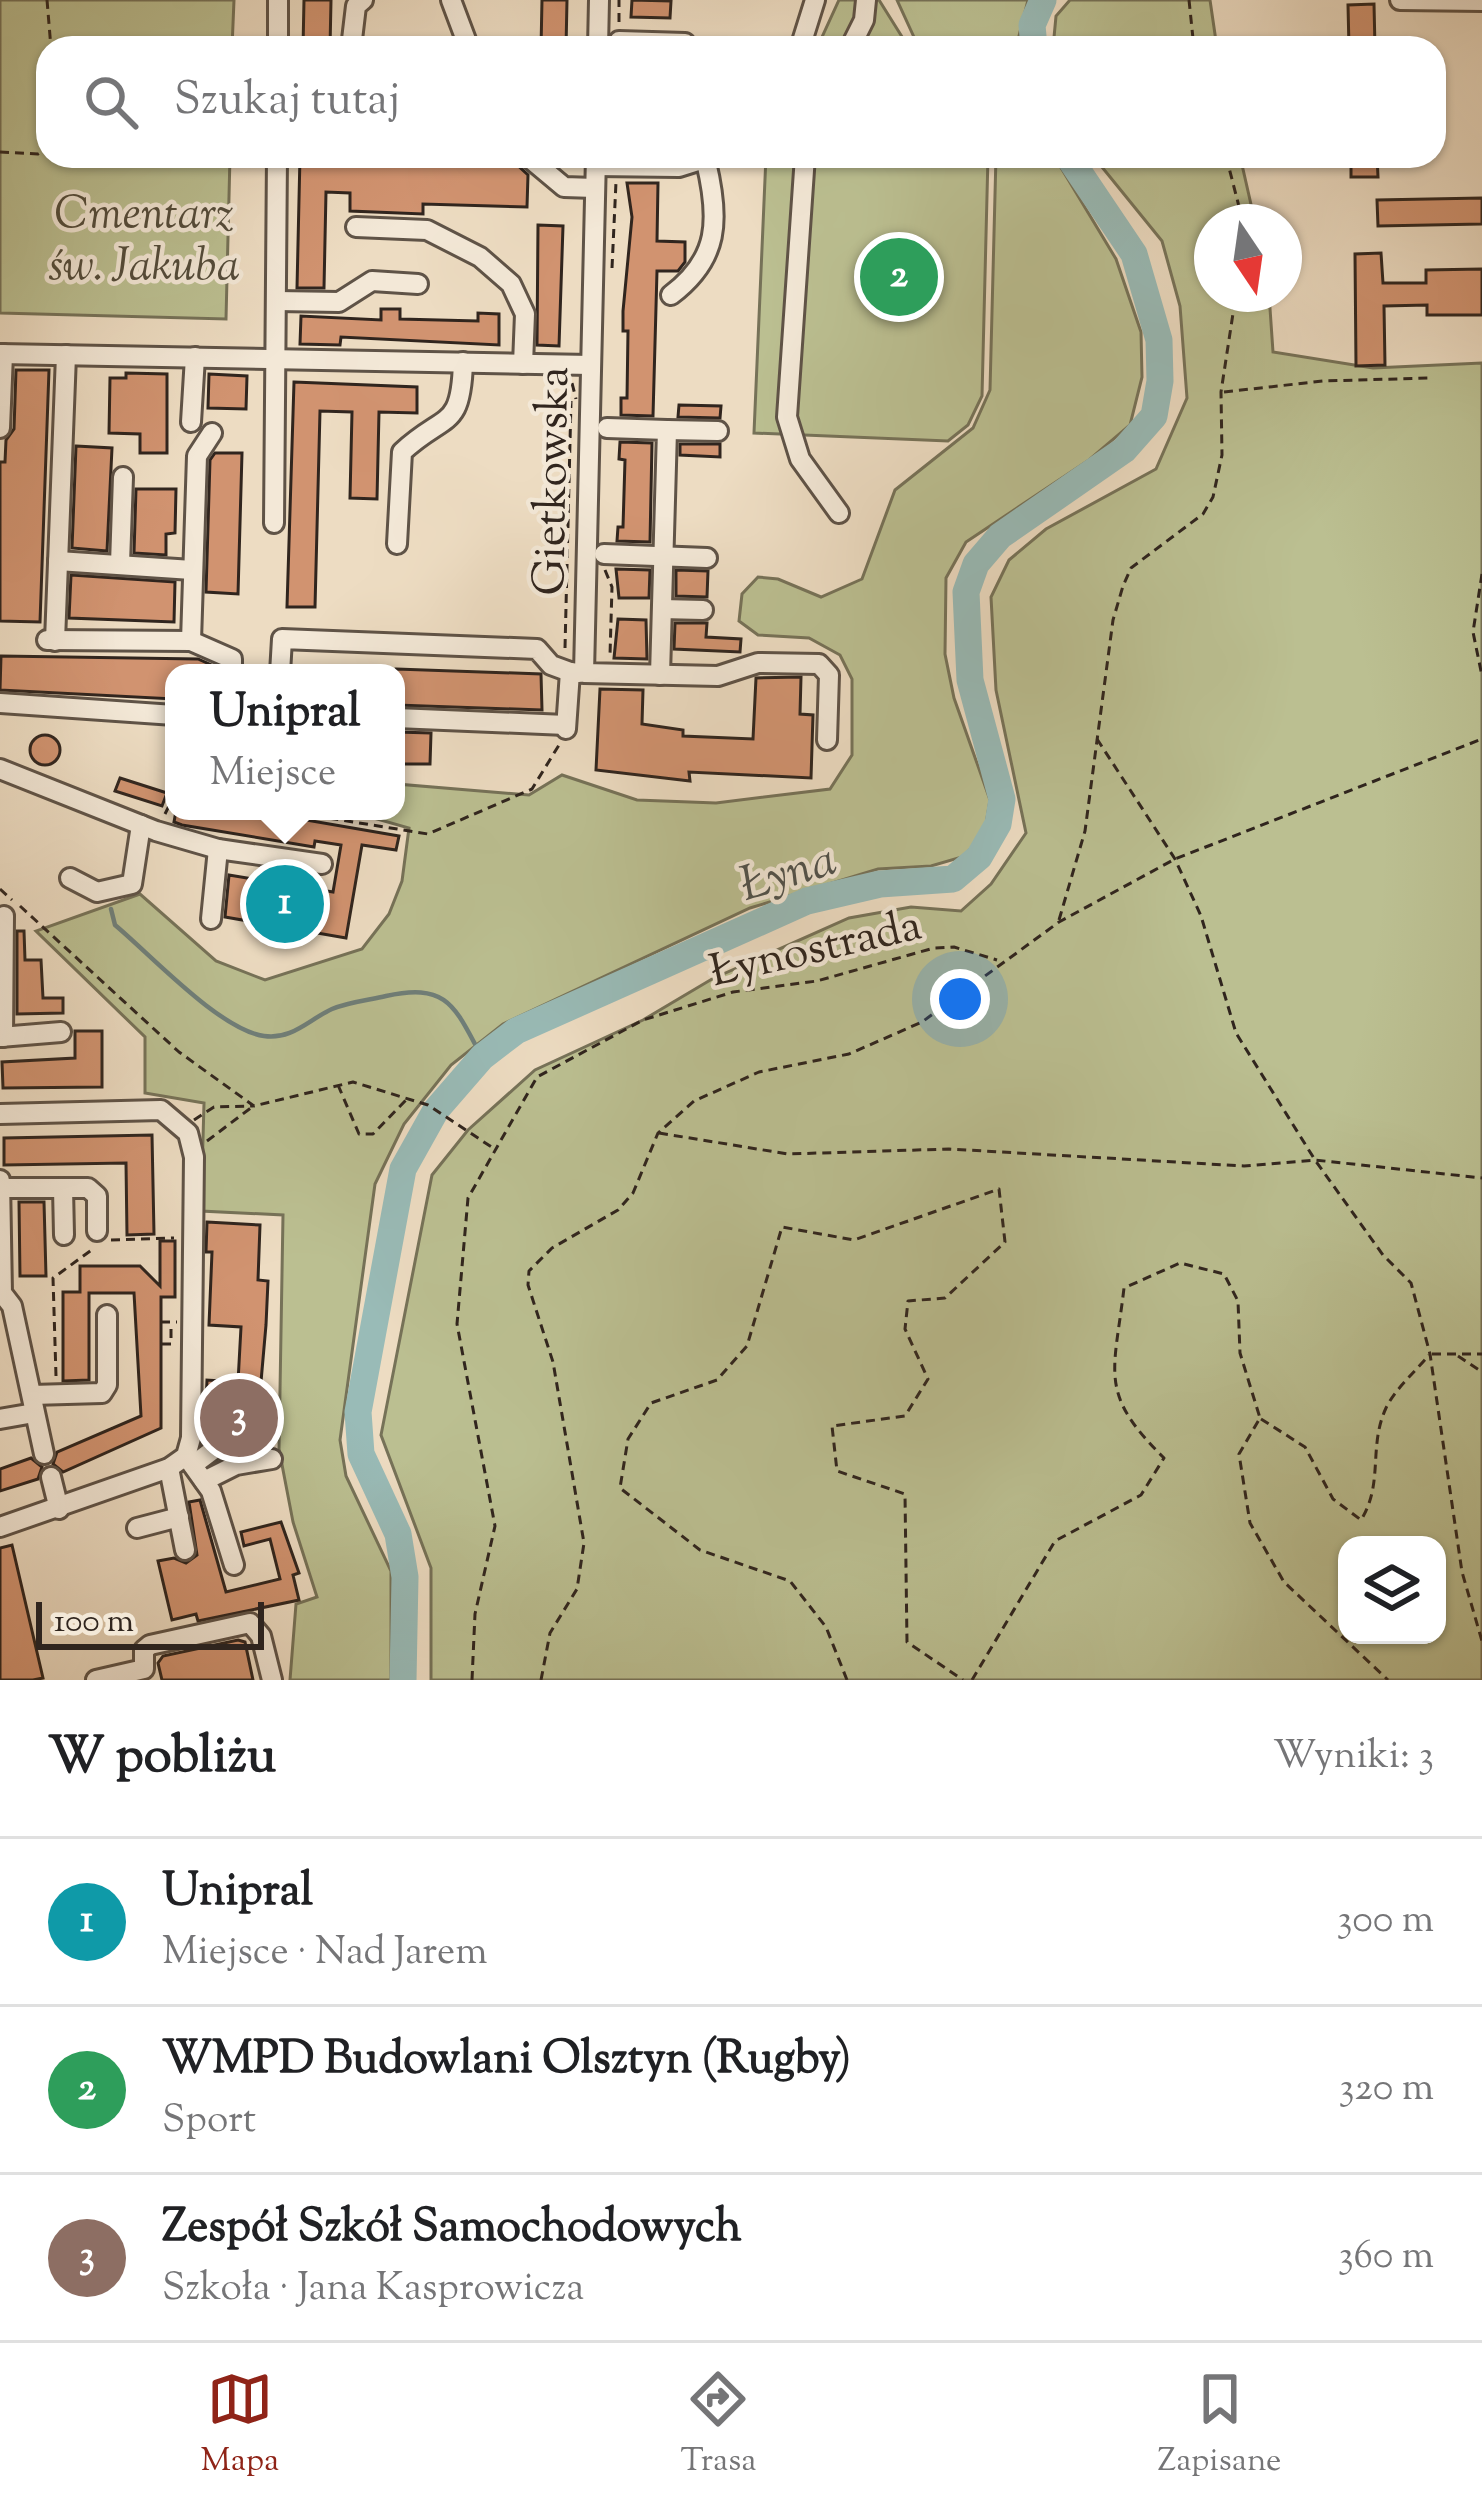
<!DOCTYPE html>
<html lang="pl">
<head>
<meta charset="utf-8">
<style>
  body { margin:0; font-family:"Sorts Mill Goudy",serif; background:#f2f2f2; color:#202124 }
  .controls { position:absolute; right:36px; bottom:36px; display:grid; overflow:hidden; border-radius:24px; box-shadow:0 3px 9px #0004 }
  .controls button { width:108px; height:108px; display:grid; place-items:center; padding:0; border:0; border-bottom:3px solid #e0e0e0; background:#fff; color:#202124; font:60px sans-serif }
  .compass { position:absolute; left:1194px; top:204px; width:108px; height:108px; border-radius:50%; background:#fff; box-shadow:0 3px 9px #0004; rotate:167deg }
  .scale { position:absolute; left:36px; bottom:30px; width:228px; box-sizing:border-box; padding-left:12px; border:6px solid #30251e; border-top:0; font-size:33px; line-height:42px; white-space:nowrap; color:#30251e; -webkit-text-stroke:9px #f3e8d7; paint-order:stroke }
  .you { position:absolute; left:960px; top:999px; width:42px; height:42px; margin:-30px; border:9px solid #fff; border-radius:50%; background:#1a73e8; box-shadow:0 0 0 18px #1a73e833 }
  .badge { display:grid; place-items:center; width:78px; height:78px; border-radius:50%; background:#8f2418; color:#fff; font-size:39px; font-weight:700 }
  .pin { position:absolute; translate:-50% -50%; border:6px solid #fff; box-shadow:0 3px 12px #0006 }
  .popup { position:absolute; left:165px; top:664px; width:240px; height:156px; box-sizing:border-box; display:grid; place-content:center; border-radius:24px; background:#fff; filter:drop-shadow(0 3px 9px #0005); font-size:39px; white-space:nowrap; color:#757577 }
  .popup b { font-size:45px; color:#202124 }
  .popup::after { content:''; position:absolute; left:50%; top:100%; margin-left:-24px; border:24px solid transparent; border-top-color:#fff }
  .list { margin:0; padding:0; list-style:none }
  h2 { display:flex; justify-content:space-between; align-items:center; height:156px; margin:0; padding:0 48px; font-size:51px }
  h2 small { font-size:39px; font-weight:400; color:#757577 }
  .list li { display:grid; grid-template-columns:78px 1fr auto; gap:36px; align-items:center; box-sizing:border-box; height:168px; padding:0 48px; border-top:3px solid #e0e0e0 }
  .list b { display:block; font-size:45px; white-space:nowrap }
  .list p { margin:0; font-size:39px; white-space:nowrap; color:#757577 }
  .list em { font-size:39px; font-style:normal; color:#757577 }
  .icon { flex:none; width:66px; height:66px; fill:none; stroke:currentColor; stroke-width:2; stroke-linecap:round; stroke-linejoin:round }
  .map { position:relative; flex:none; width:1482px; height:1680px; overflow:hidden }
  .search { position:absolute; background:#fff; box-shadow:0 3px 9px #0004; left:36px; right:36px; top:36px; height:132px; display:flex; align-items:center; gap:30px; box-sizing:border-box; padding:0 42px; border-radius:36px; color:#757577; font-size:45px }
  .sheet { height:660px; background:#fff }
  nav { display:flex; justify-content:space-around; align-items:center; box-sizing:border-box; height:168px; border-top:3px solid #e0e0e0; background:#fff; font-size:33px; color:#757577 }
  nav a { display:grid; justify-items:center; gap:6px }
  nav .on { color:#8f2418 }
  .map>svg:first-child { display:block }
</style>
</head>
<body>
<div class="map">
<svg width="1482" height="1680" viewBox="0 0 1482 1680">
  <rect width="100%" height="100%" fill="#eddcc2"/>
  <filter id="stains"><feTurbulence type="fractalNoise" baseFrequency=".00167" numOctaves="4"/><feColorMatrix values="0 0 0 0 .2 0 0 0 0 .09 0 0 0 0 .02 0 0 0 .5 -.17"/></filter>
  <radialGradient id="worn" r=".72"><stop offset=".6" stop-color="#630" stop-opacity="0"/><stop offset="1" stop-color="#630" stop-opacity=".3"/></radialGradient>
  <g fill="#bbbf91" stroke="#767258" stroke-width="3" fill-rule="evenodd">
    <path d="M0,0H234L232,48H48V156H230L226,319L0,313Z"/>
    <path d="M839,0H879L909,48H817Z"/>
    <path d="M897,0H1028L1016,48H919Z"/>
    <path d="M1070,0H1210L1217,48H1053L1056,16Z"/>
    <path d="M766,156H988L982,396L968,425L948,441L754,433Z"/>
    <path d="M996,156H1054L1116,259L1141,332L1142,377L1130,425L1089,460L966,542L946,578L945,654L954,698L990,800L984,836L962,857L931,866L878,869L750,908L503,1024L451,1065L404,1124L375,1184L340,1440L346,1476L391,1571V1680H290L296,1604L317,1597L293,1522L279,1449L283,1215L201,1211L204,1103L145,1093V1037L36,931L140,894L216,961L265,980L362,949L389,914L402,881L409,828L349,811H396V784L529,795L562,775L637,800L716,803L830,789L852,755V679L840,655L809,638L758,635L739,621L742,594L758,577L778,579L821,597L862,579L895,490L973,428L990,390Z"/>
    <path d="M1093,156H1240L1255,222H1212V294H1269L1273,352L1373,368L1482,363V1680H431V1568L381,1435L432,1175L468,1130L535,1070L643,1020L712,979L849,918L911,907L961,911L991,884L1026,833L996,690L991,597L1009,560L1046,529L1156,469L1187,398L1180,306L1162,241ZM1347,1545H1437V1635H1347Z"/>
  </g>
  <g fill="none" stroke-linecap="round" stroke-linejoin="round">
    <path stroke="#6f7f7a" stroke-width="4.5" d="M111,909L115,925C151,955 220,1030 264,1036C292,1040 308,1020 332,1009C348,1002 369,1000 386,996C449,982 455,1008 482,1057"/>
    <g stroke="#99bbb7" stroke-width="27">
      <path d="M1034,48L1032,25L1043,0"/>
      <path d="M403,1680L405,1577L398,1534L361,1454L358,1412L403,1169L436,1110L482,1057L516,1031L807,901L880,884L953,879L979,857L998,824L1002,799L970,680L966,592L976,564L1000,536L1124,450L1154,416L1160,381L1159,340L1134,254L1068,156"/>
    </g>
  </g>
  <g fill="#d19370" stroke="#30251e" stroke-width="3">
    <path d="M304,0H331L330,48H303Z"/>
    <path d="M542,0H567L566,48H541Z"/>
    <path d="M632,0L671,1L670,18L631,17Z"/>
    <path d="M1374,4L1375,48H1349L1348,5Z"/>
    <path d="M300,156H327V165L515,163L528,175L527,207L423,204V214L350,211V193L326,192L324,288H297Z"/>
    <path d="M1351,156H1377L1378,177H1351Z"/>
    <path d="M627,183H658L657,241L685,242V262L678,271H657L653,416L621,415V398H627L628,331H623V311L632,217Z"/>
    <path d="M1482,198V224L1378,226L1377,200Z"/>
    <path d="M538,225L563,226L559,346L537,345Z"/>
    <path d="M1381,253L1383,283H1426V270L1482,269V315H1427V305L1384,306L1385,365L1356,366L1355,254Z"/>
    <path d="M381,309H400V319L478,321V313L499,314V345L341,337L340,345L300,344L301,316L381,320Z"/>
    <path d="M16,370H49L40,622L0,621V462H5L6,440L14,429Z"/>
    <path d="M126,373L167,374V453H140V434L109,433L110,378H126Z"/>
    <path d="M209,374L247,376L246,409L208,408Z"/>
    <path d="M294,382L417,387V413L379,412L377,499L350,498L352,412L320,411L315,607H287Z"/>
    <path d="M679,405L721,406L720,418L678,417Z"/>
    <path d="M620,442L652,443L650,542L617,541L618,527H623L625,460L619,459Z"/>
    <path d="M680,444H720V457L680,455Z"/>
    <path d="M76,446L112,448L107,551L72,548Z"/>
    <path d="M215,453H242L238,594L206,592L210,460Z"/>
    <path d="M136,489H176L175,533L166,534V555L134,553Z"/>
    <path d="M616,569L650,570L649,598H619Z"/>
    <path d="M676,570L708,571L707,597L676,596Z"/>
    <path d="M71,575L175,582L174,622L69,618Z"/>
    <path d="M618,619L646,620L647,659L614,658Z"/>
    <path d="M675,623H707L706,637L741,639L740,652L674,649Z"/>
    <path d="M1,656L198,659L218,668V673H174V699L0,690Z"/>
    <path d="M396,669L541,674L542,710L396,705Z"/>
    <path d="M801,677L800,714L813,715L811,778L689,772L690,781L596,770L600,689L643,690L642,724L683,730V736L753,739L756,678Z"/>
    <path d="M396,732L431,733L430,764H396Z"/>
    <circle cx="45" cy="750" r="15"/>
    <path d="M120,778L167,793L162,806L115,791Z"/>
    <path d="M176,811H254L399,836L396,850L362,845L346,938L225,917L229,875L333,892L341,845L315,841L314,847L182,825L174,822Z"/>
    <path d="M17,931H24L25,960H41L43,998H63V1013L17,1014Z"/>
    <path d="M75,1031H102V1087L3,1088L2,1062L75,1058Z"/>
    <path d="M152,1135L154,1234L127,1235L126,1163L4,1165V1138Z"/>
    <path d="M19,1202H44L46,1276H20Z"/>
    <path d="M207,1222L260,1225L258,1280L268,1281L266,1325L260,1393L250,1392L242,1406L206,1404L207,1380L238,1382L241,1327L209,1325L212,1252H206Z"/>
    <path d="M160,1241H175V1297H161V1428L63,1472L53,1464L57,1452L141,1416L134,1293H89V1380L63,1381V1292H80V1266H140L160,1286Z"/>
    <path d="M31,1458L42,1467L38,1479L0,1491V1469Z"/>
    <path d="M200,1500L226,1592L280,1579L270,1539L244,1546L241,1532L281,1522L299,1573L293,1575L299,1600L198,1621L196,1614L172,1620L158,1561L174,1558L186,1563L197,1555L189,1502Z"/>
    <path d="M12,1545L43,1678L33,1680H0V1548Z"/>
    <path d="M238,1640L245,1642L253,1680H162L158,1663L163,1656Z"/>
  </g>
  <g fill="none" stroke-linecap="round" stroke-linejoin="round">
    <g stroke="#5f5347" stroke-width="24">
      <g id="minor">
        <path d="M451,0L469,48"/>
        <path d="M1400,0L1482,1"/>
        <path d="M619,41L685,43"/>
        <path d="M278,48V0"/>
        <path d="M351,48L356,6L363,0"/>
        <path d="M598,48L599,0"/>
        <path d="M800,48L815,0"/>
        <path d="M850,48L864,20L866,0"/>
        <path d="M527,156L564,187L595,188"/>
        <path d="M596,156L584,673L718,676L758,663L819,664L829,675L827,740"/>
        <path d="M805,156L787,417L800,459L839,513"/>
        <path d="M596,166L679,167L714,156"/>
        <path d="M356,227L427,230L480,257L511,284L525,314L523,364"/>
        <path d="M671,295C719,259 720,220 706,162"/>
        <path d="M277,301L339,302L372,281L418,284"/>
        <path d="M0,354L591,365"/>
        <path d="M191,422L195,357"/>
        <path d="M0,428L3,354"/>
        <path d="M607,428L667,430L660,675"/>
        <path d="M667,430L718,431"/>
        <path d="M274,523L277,156"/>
        <path d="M397,544L402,452C445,412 461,431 463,362"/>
        <path d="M604,554L707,558"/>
        <path d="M58,561L192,570"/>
        <path d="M120,564L123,477"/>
        <path d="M662,609L703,610"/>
        <path d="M47,640L191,641L232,659V673"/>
        <path d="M55,641L66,355"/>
        <path d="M191,641L197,456L212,433"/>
        <path d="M280,673L282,639L537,649L551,665L570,672"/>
        <path d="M0,703L174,715"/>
        <path d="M396,718L566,725"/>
        <path d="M566,729L570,672L579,673"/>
        <path d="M0,769L156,831L218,849L322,864"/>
        <path d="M70,878L97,892L132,884L141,825"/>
        <path d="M211,919L218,849"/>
        <path d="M0,1037L61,1032"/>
        <path d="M3,1037L4,916"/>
        <path d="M0,1114L161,1110L188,1133L194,1157L191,1438L186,1456L169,1468L0,1527"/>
        <path d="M0,1180L2,1293L12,1306L44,1454"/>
        <path d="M1,1188H88L97,1196V1231"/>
        <path d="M63,1188L64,1235"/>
        <path d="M32,1395L102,1393L107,1385V1315"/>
        <path d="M0,1419L34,1413"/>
        <path d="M186,1456L211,1491L234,1565"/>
        <path d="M193,1465L217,1447"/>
        <path d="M169,1468L185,1550"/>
        <path d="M51,1477L59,1509"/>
        <path d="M204,1481L236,1465L272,1459"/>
        <path d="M137,1528L179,1517"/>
        <path d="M96,1680L144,1669V1650L150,1645L250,1623L261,1636L272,1680"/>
      </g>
    </g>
    <g stroke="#30251e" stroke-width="3" stroke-dasharray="9 6" stroke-linecap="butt">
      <path d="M47,0L51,48"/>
      <path d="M1189,0L1194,48"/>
      <path d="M619,22V0"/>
      <path d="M0,152L38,154L48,148"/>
      <path d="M1226,156L1243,222"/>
      <path d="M612,268L616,182"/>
      <path d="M572,383L576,399"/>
      <path d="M1224,392L1323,381L1431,378"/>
      <path d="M605,570L612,587L610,655"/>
      <path d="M1482,574L1473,632L1482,676"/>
      <path d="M565,648L571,401"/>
      <path d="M1097,739L1175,859L1201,916L1236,1033L1315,1160L1383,1255L1411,1283L1430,1354L1462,1572L1482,1641"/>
      <path d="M285,811L428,834L532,789L559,745"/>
      <path d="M165,814L174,796"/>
      <path d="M0,889L12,900"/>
      <path d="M20,906L179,1052L254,1106L353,1082L428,1105L493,1148"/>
      <path d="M1059,920L1085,831L1113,620L1123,586L1131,568L1203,514L1213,497L1222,455L1221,392L1236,294"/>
      <path d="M338,1085L359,1134H373L406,1100"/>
      <path d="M194,1120L214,1107L253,1106"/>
      <path d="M659,1133L788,1154L949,1149L1244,1166L1315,1160L1482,1178"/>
      <path d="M207,1141L252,1107"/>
      <path d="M111,1240L174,1238"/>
      <path d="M161,1322H177"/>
      <path d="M162,1344H171V1324"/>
      <path d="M1432,1354H1482"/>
      <path d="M1458,1356L1482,1372"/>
      <path d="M56,1376L53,1278L93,1249"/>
      <path d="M1261,1419L1305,1447L1333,1499L1361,1520C1384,1483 1368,1447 1386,1408C1395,1389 1416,1371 1429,1355"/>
      <path d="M472,1680L475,1614L495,1526L457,1324L468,1198L537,1077L643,1020L733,992L817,981L934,948L954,947L997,960"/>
      <path d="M541,1680L550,1633L577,1589L584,1543L553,1362L528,1285L529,1271L552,1248L618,1210L633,1193L658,1133L694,1101L759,1072L849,1054L922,1022L1059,922L1175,859L1482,739"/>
      <path d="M847,1680L826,1627L790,1581L700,1550L620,1488L628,1439L651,1403L717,1380L747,1346L782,1227L854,1240L999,1189L1005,1242L945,1298L908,1301L905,1329L928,1379L905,1416L832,1426L837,1471L905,1494L907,1642L963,1680"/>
      <path d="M972,1680L1055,1541L1141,1495L1164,1458C1098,1393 1114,1374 1124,1288L1180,1263L1224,1274L1238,1301L1240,1353L1260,1418L1239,1454L1250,1523L1284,1582L1388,1680"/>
    </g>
    <use href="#minor" stroke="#f3e8d7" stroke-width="18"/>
  </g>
  <g text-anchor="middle" stroke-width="9" stroke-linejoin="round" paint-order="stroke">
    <g font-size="45" font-style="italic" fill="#534c3b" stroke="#f3e8d7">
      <text x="144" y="227">Cmentarz<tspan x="144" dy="52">św. Jakuba</tspan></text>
    </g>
    <g font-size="45" fill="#30251e" stroke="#f3e8d7">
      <text transform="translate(549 481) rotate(-89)" y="16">Gietkowska</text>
      <text transform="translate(815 946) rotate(-13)" y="16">Łynostrada</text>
    </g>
    <g font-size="48" font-style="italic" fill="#50524c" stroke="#f3e8d7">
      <text transform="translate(787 870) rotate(-17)" y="17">Łyna</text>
    </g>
  </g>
  <rect width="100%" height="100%" filter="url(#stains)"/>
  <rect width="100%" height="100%" fill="url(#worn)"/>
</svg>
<div class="controls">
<button><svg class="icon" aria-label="layers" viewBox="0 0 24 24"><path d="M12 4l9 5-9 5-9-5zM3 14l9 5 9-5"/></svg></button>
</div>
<svg class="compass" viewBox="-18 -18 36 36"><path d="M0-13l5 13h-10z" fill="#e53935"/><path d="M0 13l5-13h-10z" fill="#757577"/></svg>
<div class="scale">100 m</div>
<div class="you"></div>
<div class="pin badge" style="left:285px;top:904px;background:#0f9aa8">1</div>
<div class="popup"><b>Unipral</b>Miejsce</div>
<div class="pin badge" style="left:899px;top:277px;background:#2e9e5b">2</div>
<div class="pin badge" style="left:239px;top:1418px;background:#8d6e63">3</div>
<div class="search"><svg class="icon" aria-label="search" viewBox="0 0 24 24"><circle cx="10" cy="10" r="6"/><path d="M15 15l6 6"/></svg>Szukaj tutaj</div>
</div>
<section class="sheet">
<h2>W pobliżu<small>Wyniki: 3</small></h2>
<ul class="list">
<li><span class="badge" style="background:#0f9aa8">1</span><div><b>Unipral</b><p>Miejsce · Nad Jarem</p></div><em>300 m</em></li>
<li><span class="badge" style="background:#2e9e5b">2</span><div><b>WMPD Budowlani Olsztyn (Rugby)</b><p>Sport</p></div><em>320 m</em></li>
<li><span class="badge" style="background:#8d6e63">3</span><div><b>Zespół Szkół Samochodowych</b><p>Szkoła · Jana Kasprowicza</p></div><em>360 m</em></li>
</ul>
</section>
<nav>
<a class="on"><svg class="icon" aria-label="map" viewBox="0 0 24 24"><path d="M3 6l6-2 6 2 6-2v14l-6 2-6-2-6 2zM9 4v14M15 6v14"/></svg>Mapa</a>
<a><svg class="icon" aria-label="directions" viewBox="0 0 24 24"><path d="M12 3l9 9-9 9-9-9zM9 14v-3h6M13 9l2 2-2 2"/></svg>Trasa</a>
<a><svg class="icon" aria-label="saved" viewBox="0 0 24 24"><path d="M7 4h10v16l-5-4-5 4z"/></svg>Zapisane</a>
</nav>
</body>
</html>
